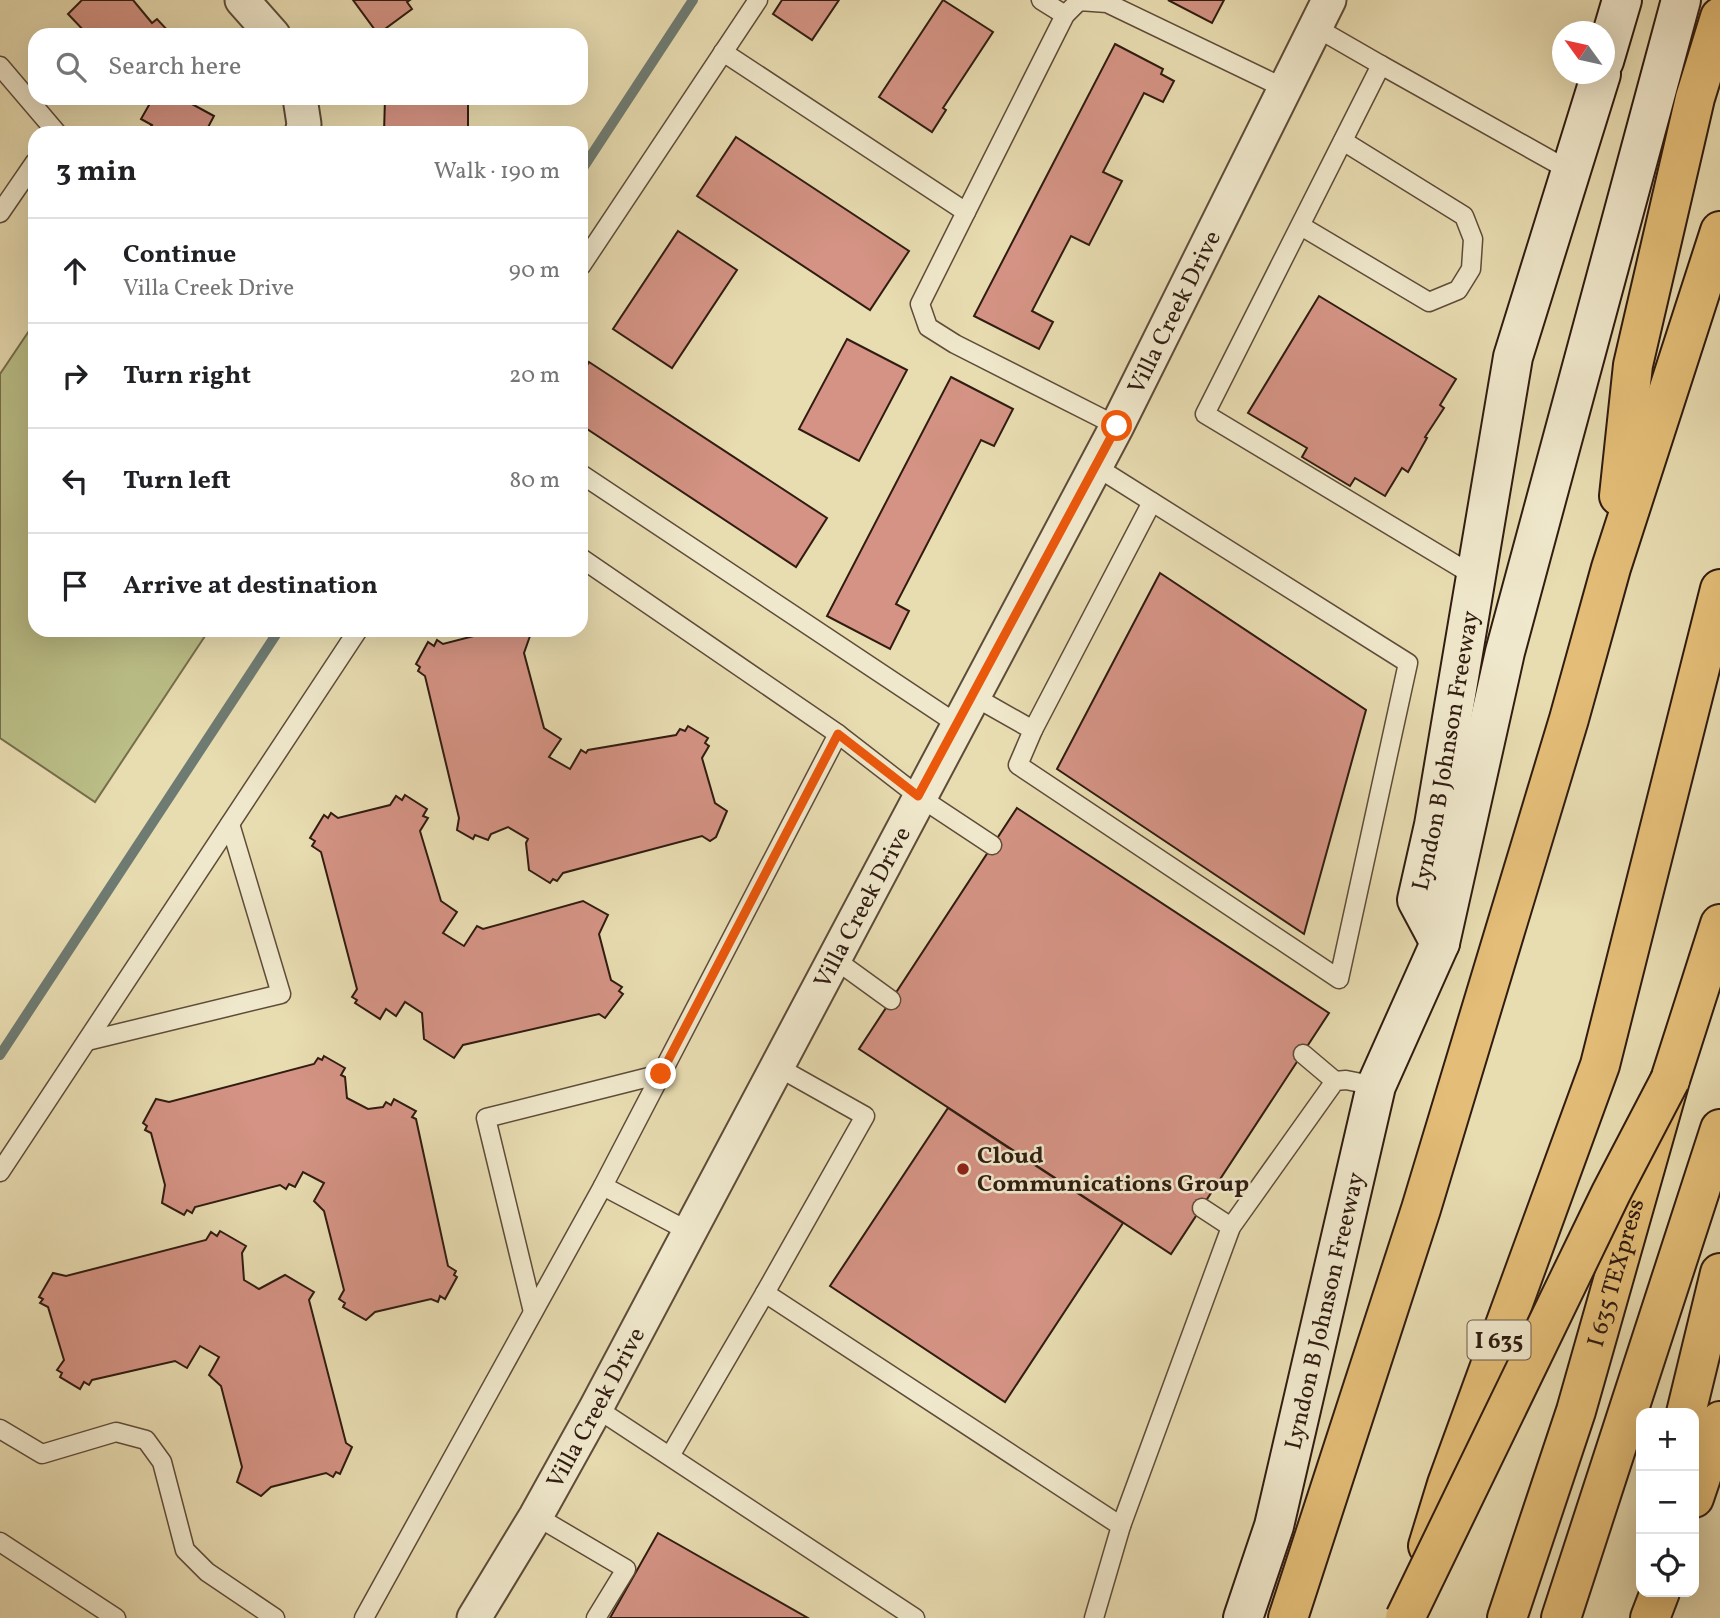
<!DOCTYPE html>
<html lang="en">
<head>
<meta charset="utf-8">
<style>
  body { margin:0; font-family:Vollkorn,serif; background:#f6f6f6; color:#202124 }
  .controls { position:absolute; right:21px; bottom:21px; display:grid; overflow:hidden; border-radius:14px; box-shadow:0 7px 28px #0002 }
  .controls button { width:63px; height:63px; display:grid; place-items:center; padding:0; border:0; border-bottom:2px solid #e0e0e0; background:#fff; color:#202124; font:35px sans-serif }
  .compass { position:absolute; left:1552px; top:21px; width:63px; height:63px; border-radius:50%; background:#fff; box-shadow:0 7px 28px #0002; rotate:303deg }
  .stop { position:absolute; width:21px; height:21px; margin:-16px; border:5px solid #ea580c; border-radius:50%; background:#fff }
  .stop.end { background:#ea580c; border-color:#fff; box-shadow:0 2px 7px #0008 }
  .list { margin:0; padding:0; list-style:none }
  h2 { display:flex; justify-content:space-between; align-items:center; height:91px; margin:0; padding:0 28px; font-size:30px }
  h2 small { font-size:23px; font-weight:400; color:#757577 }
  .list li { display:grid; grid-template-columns:46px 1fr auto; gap:21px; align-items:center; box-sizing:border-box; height:105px; padding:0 28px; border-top:2px solid #e0e0e0 }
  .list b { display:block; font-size:26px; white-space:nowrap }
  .list p { margin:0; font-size:23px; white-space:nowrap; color:#757577 }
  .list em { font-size:23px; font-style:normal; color:#757577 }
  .icon { flex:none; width:38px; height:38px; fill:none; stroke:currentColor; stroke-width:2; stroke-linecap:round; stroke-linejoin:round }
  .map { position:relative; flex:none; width:1720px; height:1618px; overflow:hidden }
  .search { position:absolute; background:#fff; box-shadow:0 7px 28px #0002; left:28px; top:28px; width:560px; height:77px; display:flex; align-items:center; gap:18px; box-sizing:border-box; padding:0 24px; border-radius:21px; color:#757577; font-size:26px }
  .panel { position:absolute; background:#fff; box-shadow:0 7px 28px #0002; left:28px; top:126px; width:560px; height:511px; border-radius:21px }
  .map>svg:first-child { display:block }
</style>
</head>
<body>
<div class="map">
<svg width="1720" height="1618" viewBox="0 0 1720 1618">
  <rect width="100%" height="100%" fill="#e8dcb1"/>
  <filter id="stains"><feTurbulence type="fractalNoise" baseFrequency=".00286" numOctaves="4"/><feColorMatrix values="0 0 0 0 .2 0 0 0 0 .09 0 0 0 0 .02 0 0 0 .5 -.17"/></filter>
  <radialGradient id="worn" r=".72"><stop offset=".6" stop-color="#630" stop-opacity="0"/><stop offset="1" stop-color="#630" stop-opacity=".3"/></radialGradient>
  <path fill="#bbbf88" stroke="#766e4c" stroke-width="2" d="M35,322V630H209L95,802L0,738V374Z"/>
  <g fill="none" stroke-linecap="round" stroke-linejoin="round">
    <g stroke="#6e7b72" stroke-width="10">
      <path d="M581,171L693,0"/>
      <path d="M0,1055L279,630"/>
    </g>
  </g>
  <g fill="#d49384" stroke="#301c11" stroke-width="2">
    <path d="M82,0H133L152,23L157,19L171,34L88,35L68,14Z"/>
    <path d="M353,0H410L407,2L412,9L378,34Z"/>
    <path d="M782,0H839L812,40L773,14Z"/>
    <path d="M943,0L993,32L943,108L946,110L932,132L879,97Z"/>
    <path d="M1168,0H1224L1212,23Z"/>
    <path d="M1115,44L1163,69L1161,74L1174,81L1163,102L1144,93L1103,172L1122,181L1089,245L1071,236L1032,311L1053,322L1039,349L974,316Z"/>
    <path d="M153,98H181L214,116L205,133H145L152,125L141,119Z"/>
    <path d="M385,98H468V133H384Z"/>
    <path d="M736,137L909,251L870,310L697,196Z"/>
    <path d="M678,231L737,270L672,368L613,329Z"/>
    <path d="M1319,296L1456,379L1440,405L1444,408L1425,437L1427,438L1408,472L1402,468L1385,496L1355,478L1350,486L1302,457L1307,448L1248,413Z"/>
    <path d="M847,339L907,370L859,461L799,429Z"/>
    <path d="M589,362L827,518L796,567L581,425V375Z"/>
    <path d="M951,377L1013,409L994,446L981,440L896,604L909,611L890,649L827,616Z"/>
    <path d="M1160,573L1366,710L1304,934L1057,769Z"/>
    <path d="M520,630L530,636L524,653L544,728L561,739L549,757L570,769L581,750L586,753L588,750L676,735L680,729L685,731L688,726L708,738L705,743L709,746L702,758L715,803L727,811L716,837L710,841L702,836L563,873L557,881L553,879L550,883L529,870L526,843L528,839L508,827L491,834L488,840L475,835L473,839L457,830L459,818L425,676L418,671L420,667L416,664L428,642L434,646L437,640L443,644L497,630Z"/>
    <path d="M405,795L427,809L423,816L428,818L420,831L441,901L457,912L443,933L464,946L477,926L483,929L583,901L608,915L599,934L611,980L622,987L619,991L623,994L605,1018L599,1014L463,1045L454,1058L424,1039L422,1013L405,1002L396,1016L386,1009L380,1019L355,1003L357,1000L352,997L357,989L321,852L312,846L315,841L310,838L324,815L328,818L331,813L338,818L390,805L396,796L402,800Z"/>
    <path d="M1017,808L1329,1013L1171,1254L859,1049Z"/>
    <path d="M324,1056L345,1068L341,1075L345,1077L347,1098L368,1109L383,1107L386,1102L391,1105L394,1099L416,1111L412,1117L416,1119L448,1266L456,1271L454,1275L457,1277L445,1299L440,1296L438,1302L431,1299L375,1312L366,1320L343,1307L345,1303L339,1299L344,1290L324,1211L314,1201L324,1183L303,1172L295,1187L289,1184L286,1189L280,1185L195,1207L192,1213L187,1210L184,1215L162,1203L165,1185L151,1133L145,1130L147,1126L143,1123L156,1099L169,1102L314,1064L318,1058L322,1060Z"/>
    <path d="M948,1108L1123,1223L1005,1402L830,1286Z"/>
    <path d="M220,1231L246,1246L242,1253L244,1280L259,1289L285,1275L314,1292L309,1300L346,1443L352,1447L340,1474L336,1472L333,1477L326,1473L271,1487L261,1496L237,1482L242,1467L221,1386L209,1375L219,1357L200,1346L187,1368L175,1361L92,1380L89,1385L84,1382L80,1389L60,1377L62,1373L57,1370L64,1360L48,1307L40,1303L43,1299L39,1297L53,1273L66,1276L206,1240L211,1232L217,1236Z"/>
    <path d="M658,1533L808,1618H610Z"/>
  </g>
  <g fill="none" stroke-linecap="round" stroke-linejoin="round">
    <g stroke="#5e4c39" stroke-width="21">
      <g id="service">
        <path d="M1041,0L1065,15"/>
        <path d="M1315,27L1381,65"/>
        <path d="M723,52L966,212L920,304L928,327L955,344L1117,426"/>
        <path d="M0,66L57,133"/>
        <path d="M966,212L1065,15L1079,1L1107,3L1286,89"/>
        <path d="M0,213L35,162"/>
        <path d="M1301,226L1429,302L1458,290L1471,269L1473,239L1464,216L1343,141"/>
        <path d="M581,266L758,0"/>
        <path d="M581,474L957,724"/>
        <path d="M1476,577L1205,414L1381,65L1572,172"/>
        <path d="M973,696L1033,730L1018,765L1339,979L1408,663L1095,466"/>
        <path d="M1033,730L1152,502"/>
        <path d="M838,734L918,796L992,845"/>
        <path d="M833,958L891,1000"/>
        <path d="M87,1041L281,994L230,824"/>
        <path d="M1303,1054L1335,1081"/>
        <path d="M776,1066L865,1116L765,1293L1121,1526L1094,1618"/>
        <path d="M0,1172L358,630"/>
        <path d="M603,1186L688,1231"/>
        <path d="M1202,1208L1231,1227"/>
        <path d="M533,1312L486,1118L661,1074"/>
        <path d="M596,1408L915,1618"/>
        <path d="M0,1429L42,1454L116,1432L146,1440L162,1462L185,1550L207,1572L275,1618"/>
        <path d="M670,1456L765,1293"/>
        <path d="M536,1516L626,1569L596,1618"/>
        <path d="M1121,1526L1231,1227L1335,1081L1346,1080L1376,1086"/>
        <path d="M0,1542L116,1618"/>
        <path d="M364,1618L603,1186L838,734L581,558"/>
      </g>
    </g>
    <g stroke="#5e4c39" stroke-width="37">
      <g id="minor">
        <path d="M242,0L273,35"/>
        <path d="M300,98L304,124L302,133"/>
        <path id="s1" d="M474,1618L536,1516L596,1408L1117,426L1329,0"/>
      </g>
    </g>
    <g stroke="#301c11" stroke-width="42">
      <g id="secondary">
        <path d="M1604,61L1622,0"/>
        <path id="s2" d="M1440,943L1417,900L1434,825L1513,357L1601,74"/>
        <path id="s3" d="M1243,1618L1274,1526L1376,1086L1440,943L1505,652L1681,0"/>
      </g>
    </g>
    <g stroke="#301c11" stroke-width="42">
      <g id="motorway">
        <path d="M1619,496L1633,365L1695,98L1720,17"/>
        <path d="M1686,1413L1720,1273"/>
        <path d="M1694,1498L1720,1421"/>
        <path d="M1428,1546L1447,1484L1600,1065L1720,589"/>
        <path d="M1288,1618L1421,1209L1569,719L1611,568L1720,231"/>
        <path id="s4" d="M1507,1618L1576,1411L1670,1080L1720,924"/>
        <path d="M1561,1618L1720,1129"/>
        <path d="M1650,1618L1660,1592"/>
      </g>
    </g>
    <use href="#service" stroke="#f0e8cc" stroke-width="18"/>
    <use href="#minor" stroke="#f0e8cc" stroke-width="33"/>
    <use href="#secondary" stroke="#f0e8cc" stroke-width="38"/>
    <use href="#motorway" stroke="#e4be78" stroke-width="38"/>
    <g stroke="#301c11" stroke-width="42" stroke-linecap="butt">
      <path id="motorway-bridge" d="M1405,1618L1611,1193L1670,1080"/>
    </g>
    <use href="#motorway-bridge" stroke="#e4be78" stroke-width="38"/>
  </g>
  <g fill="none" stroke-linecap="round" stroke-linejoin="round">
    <path stroke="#ea580c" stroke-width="9" d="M661,1074L838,734L918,796L1117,426"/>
  </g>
  <circle fill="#8f2418" stroke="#f0e8cc" stroke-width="2.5" cx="963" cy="1169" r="7"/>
  <g text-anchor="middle" stroke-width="5" stroke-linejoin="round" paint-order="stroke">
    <rect fill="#f0e8cc" stroke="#6a5949" stroke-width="2" x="1467.5" y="1320.5" width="63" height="39" rx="5"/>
    <g font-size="23" font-weight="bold" fill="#301c11">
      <text x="1499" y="1348">I 635</text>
    </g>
    <g font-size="24" fill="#301c11" stroke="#f0e8cc">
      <text dy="8" stroke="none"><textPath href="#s1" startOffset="1482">Villa Creek Drive</textPath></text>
      <text dy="8" stroke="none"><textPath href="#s2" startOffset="201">Lyndon B Johnson Freeway</textPath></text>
      <text dy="8" stroke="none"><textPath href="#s1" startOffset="810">Villa Creek Drive</textPath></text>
      <text dy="8" stroke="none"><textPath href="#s4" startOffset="362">I 635 TEXpress</textPath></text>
      <text dy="8" stroke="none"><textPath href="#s3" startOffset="318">Lyndon B Johnson Freeway</textPath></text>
      <text dy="8" stroke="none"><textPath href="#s1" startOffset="243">Villa Creek Drive</textPath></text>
    </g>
    <g font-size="24" font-weight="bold" fill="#301c11" stroke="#f0e8cc" text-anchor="start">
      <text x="977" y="1163">Cloud<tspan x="977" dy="28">Communications Group</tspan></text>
    </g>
  </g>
  <rect width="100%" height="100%" filter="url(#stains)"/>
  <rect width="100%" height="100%" fill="url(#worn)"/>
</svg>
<div class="controls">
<button>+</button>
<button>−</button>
<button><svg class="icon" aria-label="locate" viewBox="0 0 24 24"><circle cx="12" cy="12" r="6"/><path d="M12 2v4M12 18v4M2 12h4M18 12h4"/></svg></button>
</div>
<svg class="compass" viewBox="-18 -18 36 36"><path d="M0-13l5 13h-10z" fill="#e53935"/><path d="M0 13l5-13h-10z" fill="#757577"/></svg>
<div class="stop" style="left:1117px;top:426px"></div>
<div class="stop end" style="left:661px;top:1074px"></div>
<div class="search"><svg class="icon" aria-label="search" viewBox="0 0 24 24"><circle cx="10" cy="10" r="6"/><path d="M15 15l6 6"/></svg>Search here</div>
<section class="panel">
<h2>3 min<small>Walk · 190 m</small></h2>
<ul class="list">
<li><svg class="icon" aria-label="ahead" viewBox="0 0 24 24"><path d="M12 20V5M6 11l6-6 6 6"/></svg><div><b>Continue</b><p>Villa Creek Drive</p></div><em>90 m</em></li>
<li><svg class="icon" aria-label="right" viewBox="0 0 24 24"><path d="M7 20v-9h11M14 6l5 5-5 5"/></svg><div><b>Turn right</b></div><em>20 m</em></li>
<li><svg class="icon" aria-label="left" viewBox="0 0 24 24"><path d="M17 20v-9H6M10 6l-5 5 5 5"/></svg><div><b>Turn left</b></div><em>80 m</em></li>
<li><svg class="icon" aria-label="arrive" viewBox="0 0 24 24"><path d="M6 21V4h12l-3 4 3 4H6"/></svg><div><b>Arrive at destination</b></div></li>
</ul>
</section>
</div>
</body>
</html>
